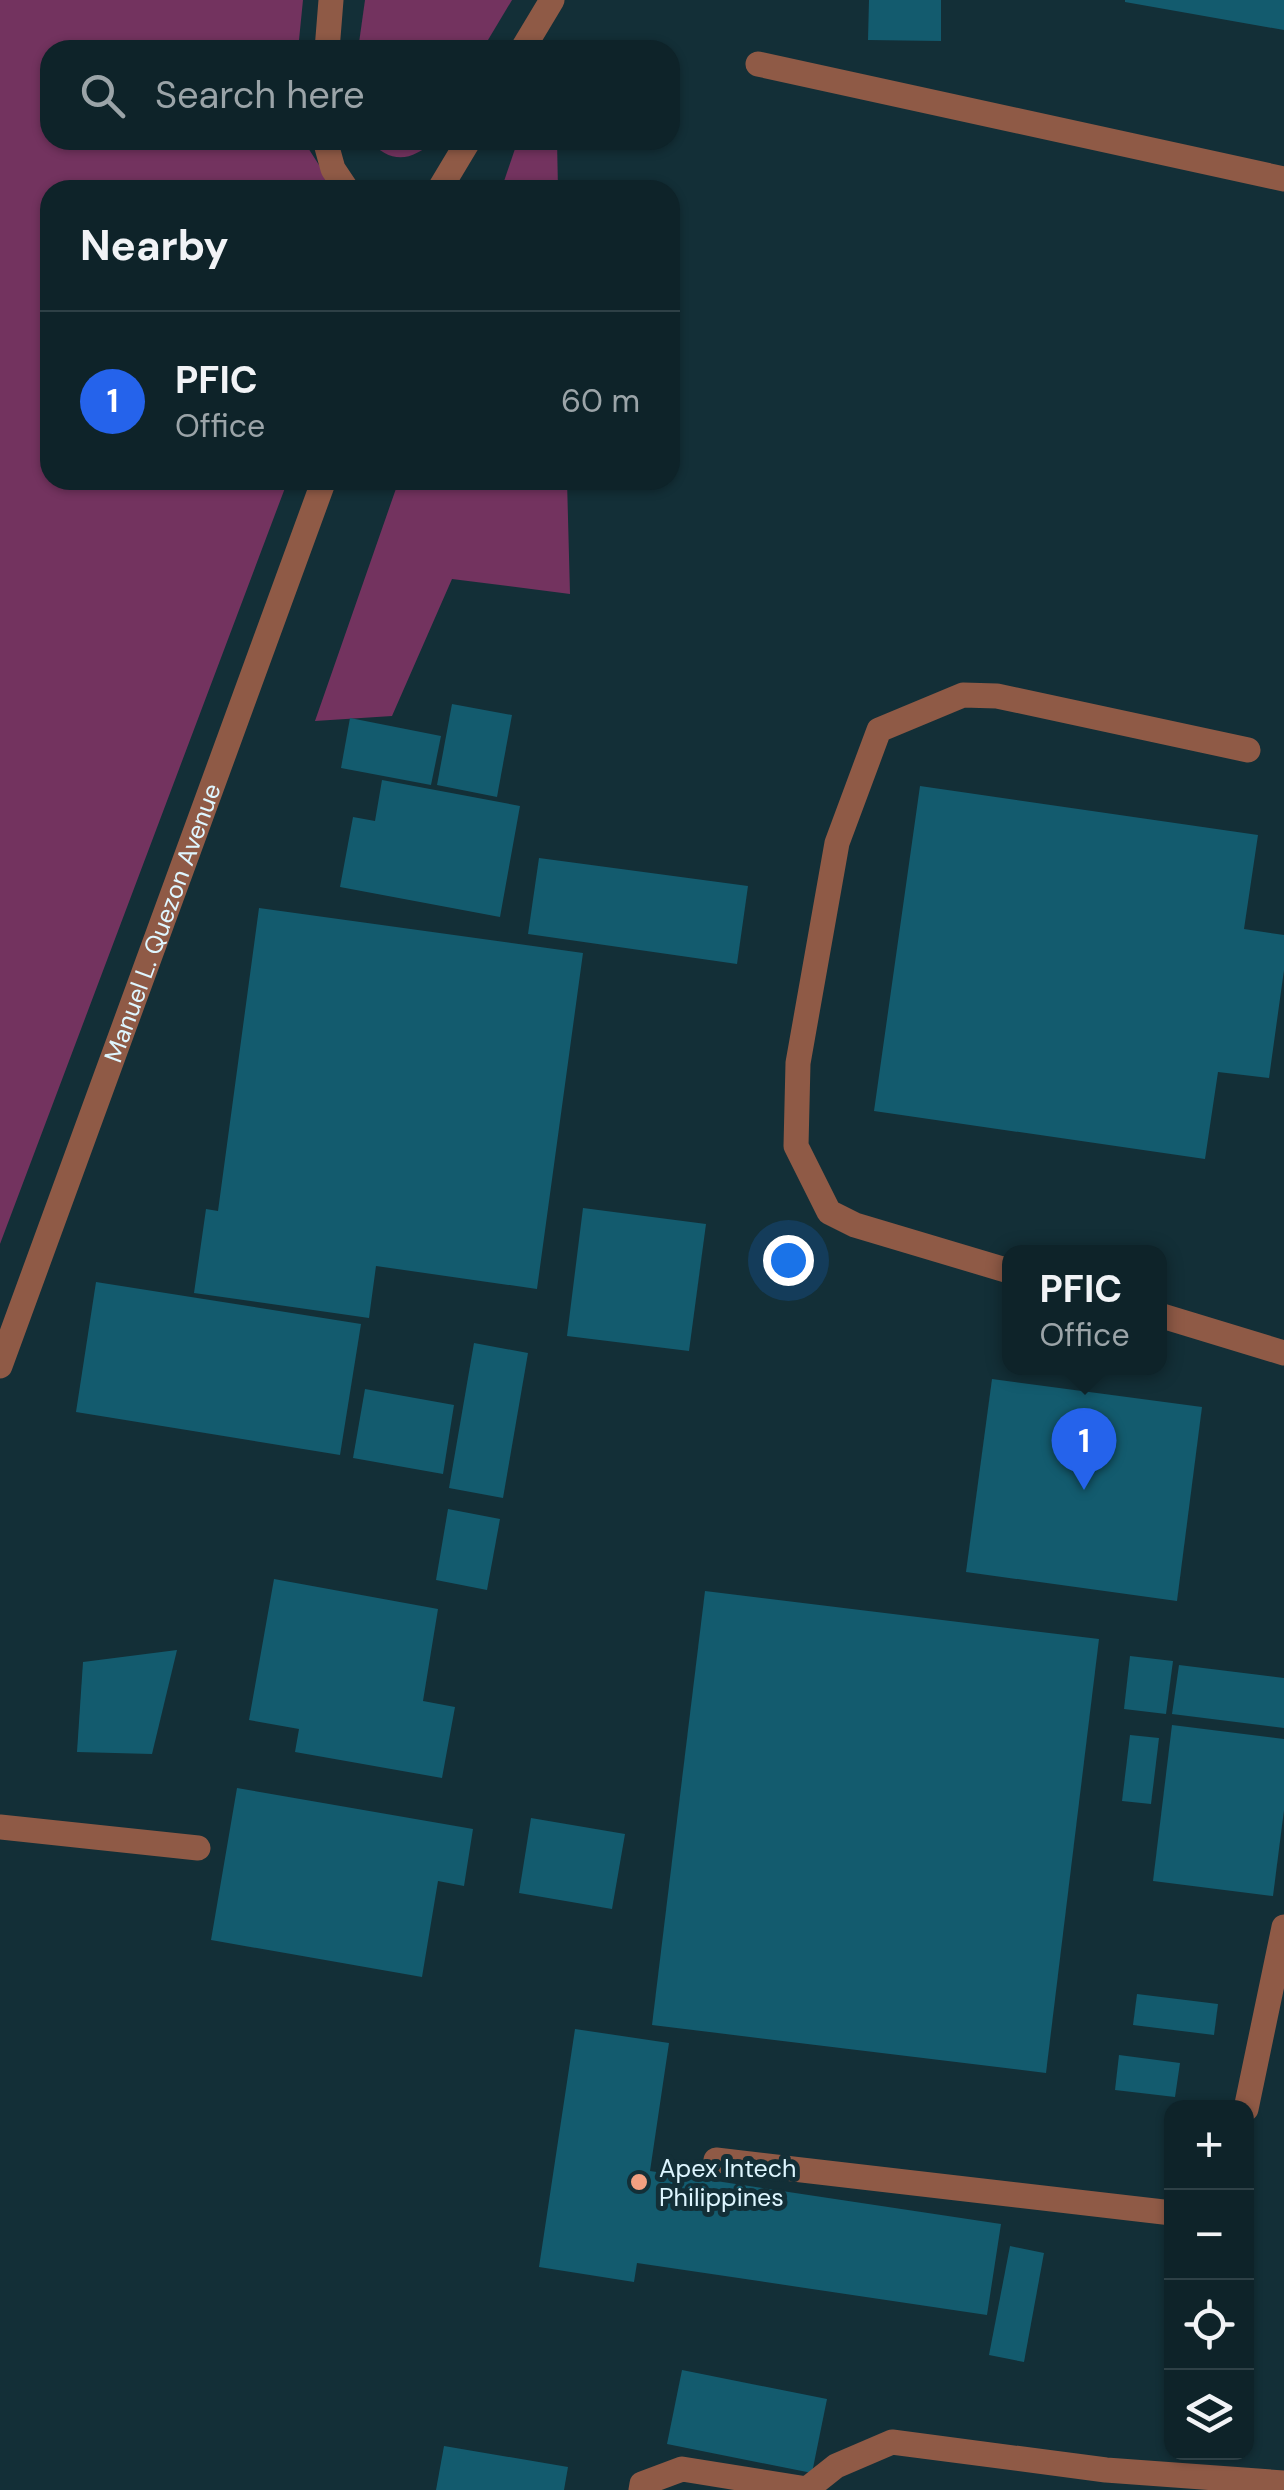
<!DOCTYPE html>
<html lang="en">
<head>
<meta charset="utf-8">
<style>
  body { margin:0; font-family:"DM Sans",sans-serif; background:#1c2f35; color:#f1f3f6 }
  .controls { position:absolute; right:30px; bottom:30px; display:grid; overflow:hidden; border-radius:20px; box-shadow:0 2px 8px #0004 }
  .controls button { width:90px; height:90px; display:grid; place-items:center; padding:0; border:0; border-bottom:2px solid #2e4046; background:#0e2329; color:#f1f3f6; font:50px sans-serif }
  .you { position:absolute; left:788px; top:1260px; width:35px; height:35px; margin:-25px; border:8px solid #fff; border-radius:50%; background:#1a73e8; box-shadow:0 0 0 15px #1a73e833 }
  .badge { display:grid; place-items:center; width:65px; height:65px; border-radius:50%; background:#2563eb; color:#fff; font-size:32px; font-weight:700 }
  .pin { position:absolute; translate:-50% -82px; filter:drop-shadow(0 2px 5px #0008) }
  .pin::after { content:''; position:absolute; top:52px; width:35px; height:30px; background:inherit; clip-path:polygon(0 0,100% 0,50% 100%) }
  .popup { position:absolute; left:1002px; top:1245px; width:165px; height:130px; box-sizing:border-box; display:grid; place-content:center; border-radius:20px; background:#0e2329; filter:drop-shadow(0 2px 8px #0005); font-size:32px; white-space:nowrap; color:#9ba4a8 }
  .popup b { font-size:38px; color:#f1f3f6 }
  .popup::after { content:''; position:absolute; left:50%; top:100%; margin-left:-20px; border:20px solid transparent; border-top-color:#0e2329 }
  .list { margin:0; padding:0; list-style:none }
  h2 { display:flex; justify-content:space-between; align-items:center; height:130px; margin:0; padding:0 40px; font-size:42px }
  h2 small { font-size:32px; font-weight:400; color:#9ba4a8 }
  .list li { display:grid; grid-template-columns:65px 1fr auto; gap:30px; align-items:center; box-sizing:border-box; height:180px; padding:0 40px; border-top:2px solid #2e4046 }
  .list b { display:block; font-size:38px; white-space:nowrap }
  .list p { margin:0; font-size:32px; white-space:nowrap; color:#9ba4a8 }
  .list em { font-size:32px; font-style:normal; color:#9ba4a8 }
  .icon { flex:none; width:55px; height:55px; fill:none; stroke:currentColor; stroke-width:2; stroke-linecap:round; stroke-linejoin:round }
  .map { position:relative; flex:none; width:1284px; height:2490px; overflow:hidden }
  .search { position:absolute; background:#0e2329; box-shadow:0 2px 8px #0004; left:40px; top:40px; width:640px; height:110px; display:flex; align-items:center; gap:25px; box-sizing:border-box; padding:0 35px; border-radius:30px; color:#9ba4a8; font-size:38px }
  .panel { position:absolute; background:#0e2329; box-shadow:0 2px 8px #0004; left:40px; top:180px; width:640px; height:310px; border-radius:30px }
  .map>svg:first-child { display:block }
</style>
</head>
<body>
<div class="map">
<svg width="1284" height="2490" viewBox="0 0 1284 2490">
  <rect width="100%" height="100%" fill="#132f37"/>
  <g fill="#73335f">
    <path d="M0,0H303L298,50H50V140H303L335,190H50V480H288L0,1244Z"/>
    <path d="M365,0H512L482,50H358Z"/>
    <path d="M369,140H434C412,162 390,164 369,140Z"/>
    <path d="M518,140H557L558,190H501Z"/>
    <path d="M399,480H567L570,594L452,579L392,716L315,721Z"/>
  </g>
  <g fill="#135b6e">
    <path d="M869,0H941V41L868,40Z"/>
    <path d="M1125,0H1284V30L1125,2Z"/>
    <path d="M452,704L512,715L497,797L437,785Z"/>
    <path d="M350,718L441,736L431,785L341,768Z"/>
    <path d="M382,780L520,806L500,917L340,887L353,817L375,821Z"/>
    <path d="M920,786L1258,835L1244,929L1284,935V970L1269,1078L1218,1072L1205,1159L874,1111Z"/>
    <path d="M539,858L748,886L737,964L528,934Z"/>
    <path d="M259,908L583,953L537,1289L376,1266L369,1318L194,1293L206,1209L218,1211Z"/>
    <path d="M583,1208L706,1224L689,1351L567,1336Z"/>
    <path d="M96,1282L361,1324L340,1455L76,1412Z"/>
    <path d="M474,1343L528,1353L503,1498L449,1488Z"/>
    <path d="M992,1379L1202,1407L1177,1601L966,1572Z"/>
    <path d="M365,1389L454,1405L443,1474L353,1458Z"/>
    <path d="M448,1509L500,1519L487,1590L436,1580Z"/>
    <path d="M274,1579L438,1609L423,1701L455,1707L442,1778L295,1752L299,1729L249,1720Z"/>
    <path d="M705,1591L1099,1639L1046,2073L652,2025Z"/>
    <path d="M177,1650L152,1754L77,1752L83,1662Z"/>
    <path d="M1130,1656L1173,1661L1166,1714L1124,1709Z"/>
    <path d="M1179,1665L1284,1678V1728L1172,1714Z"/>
    <path d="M1172,1725L1284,1739V1810L1273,1896L1153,1881Z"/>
    <path d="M1130,1735L1159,1738L1151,1804L1122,1801Z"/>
    <path d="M237,1788L473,1829L464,1886L438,1881L422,1977L211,1940Z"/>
    <path d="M531,1818L625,1834L612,1909L519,1893Z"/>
    <path d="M1137,1994L1218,2004L1214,2035L1133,2025Z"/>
    <path d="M575,2029L669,2043L650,2171L1001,2224L987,2315L637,2263L634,2282L539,2267Z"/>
    <path d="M1119,2055L1180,2063L1175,2097L1115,2090Z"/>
    <path d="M1010,2246L1044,2253L1024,2362L989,2355Z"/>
    <path d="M682,2370L827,2399L812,2473L667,2444Z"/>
    <path d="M444,2446L568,2467L564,2490H436Z"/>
  </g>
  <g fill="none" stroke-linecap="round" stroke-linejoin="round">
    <g stroke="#8f5a46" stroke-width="25">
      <path d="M327,50L331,0"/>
      <path d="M522,50L552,0"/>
      <path d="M758,64L1284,179"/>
      <path d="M325,140L333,169L347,190"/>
      <path d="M439,190L469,140"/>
      <path d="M1009,1271L855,1225L829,1212L796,1146L798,1063L837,843L879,730L963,695L997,696L1248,750"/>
      <path d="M1159,1315L1284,1353"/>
      <path id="s1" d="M0,1366L324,480"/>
      <path d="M0,1827L198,1848"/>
      <path d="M1246,2109L1284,1927"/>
      <path d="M716,2160L1172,2213"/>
      <path d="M641,2490L642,2484L682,2469L807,2489L836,2466L892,2442L1106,2470L1284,2483"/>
    </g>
  </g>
  <circle fill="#f2a081" stroke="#132f37" stroke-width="4" cx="639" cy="2182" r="10"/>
  <g text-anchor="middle" stroke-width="10" stroke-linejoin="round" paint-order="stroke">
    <g font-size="25" fill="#def6ff" stroke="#132f37">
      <text dy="9" stroke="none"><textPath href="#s1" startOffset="472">Manuel L. Quezon Avenue</textPath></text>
    </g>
    <g font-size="25" fill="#def6ff" stroke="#132f37" text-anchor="start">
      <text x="659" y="2177">Apex Intech<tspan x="659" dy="29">Philippines</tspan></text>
    </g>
  </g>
</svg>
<div class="controls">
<button>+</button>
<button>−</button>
<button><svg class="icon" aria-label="locate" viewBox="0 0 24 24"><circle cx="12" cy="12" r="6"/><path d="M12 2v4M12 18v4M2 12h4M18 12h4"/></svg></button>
<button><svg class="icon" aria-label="layers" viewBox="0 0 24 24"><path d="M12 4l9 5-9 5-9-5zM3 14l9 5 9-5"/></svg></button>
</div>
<div class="you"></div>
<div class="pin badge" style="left:1084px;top:1490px">1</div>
<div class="popup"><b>PFIC</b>Office</div>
<div class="search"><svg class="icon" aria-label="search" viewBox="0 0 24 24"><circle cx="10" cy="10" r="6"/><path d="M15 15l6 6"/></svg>Search here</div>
<section class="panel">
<h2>Nearby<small></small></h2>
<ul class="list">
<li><span class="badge">1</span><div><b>PFIC</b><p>Office</p></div><em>60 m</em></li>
</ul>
</section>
</div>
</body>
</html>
